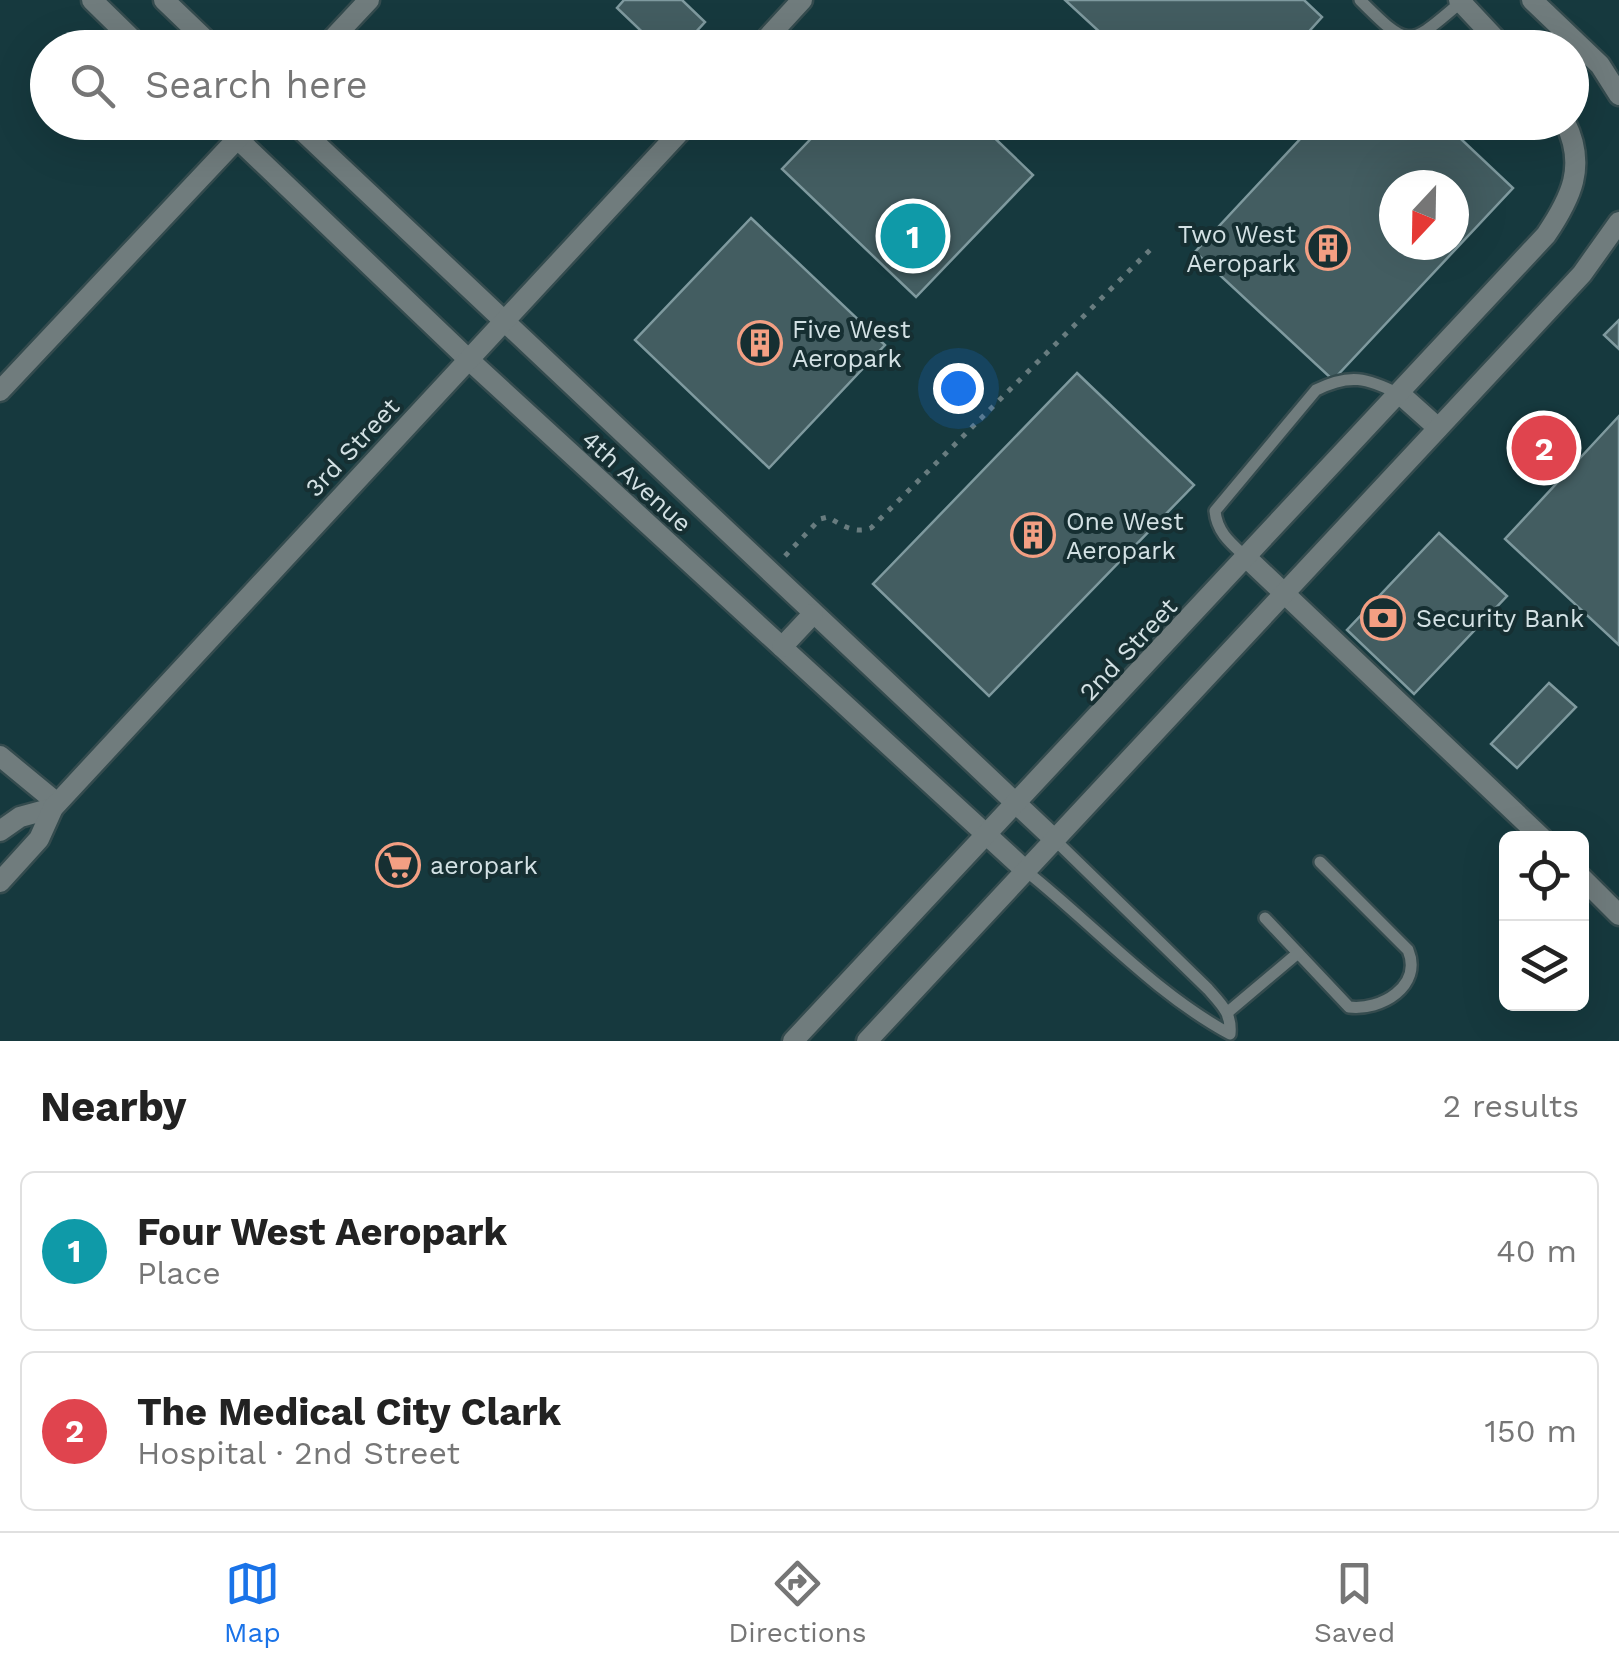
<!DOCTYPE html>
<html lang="en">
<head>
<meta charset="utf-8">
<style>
  body { margin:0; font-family:"Work Sans",sans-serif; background:#f2f2f2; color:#222 }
  .controls { position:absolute; right:30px; bottom:30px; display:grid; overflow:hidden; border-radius:15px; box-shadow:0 10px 40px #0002 }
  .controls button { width:90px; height:90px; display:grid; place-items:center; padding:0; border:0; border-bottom:2px solid #e0e0e0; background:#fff; color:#222; font:50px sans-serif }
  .compass { position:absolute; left:1379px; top:170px; width:90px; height:90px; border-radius:50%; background:#fff; box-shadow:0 10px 40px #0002; rotate:202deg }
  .you { position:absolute; left:958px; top:388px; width:35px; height:35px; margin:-25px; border:8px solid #fff; border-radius:50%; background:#1a73e8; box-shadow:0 0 0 15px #1a73e833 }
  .badge { display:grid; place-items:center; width:65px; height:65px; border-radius:50%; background:#1a73e8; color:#fff; font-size:32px; font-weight:700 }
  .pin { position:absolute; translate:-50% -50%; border:5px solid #fff; box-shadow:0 2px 10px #0006 }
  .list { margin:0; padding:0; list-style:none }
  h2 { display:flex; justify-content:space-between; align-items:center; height:130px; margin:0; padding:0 40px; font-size:42px }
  h2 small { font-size:32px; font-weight:400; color:#767676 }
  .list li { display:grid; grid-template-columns:65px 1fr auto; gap:30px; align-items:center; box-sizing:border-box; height:160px; margin:0 20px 20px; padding:0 20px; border:2px solid #e0e0e0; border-radius:15px }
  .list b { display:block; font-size:38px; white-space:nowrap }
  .list p { margin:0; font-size:32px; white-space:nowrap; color:#767676 }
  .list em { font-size:32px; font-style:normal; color:#767676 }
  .icon { flex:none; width:55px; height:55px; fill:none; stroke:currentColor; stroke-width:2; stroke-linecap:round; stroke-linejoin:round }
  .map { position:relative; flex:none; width:1619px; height:1041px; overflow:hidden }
  .search { position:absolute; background:#fff; box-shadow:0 10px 40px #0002; left:30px; right:30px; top:30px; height:110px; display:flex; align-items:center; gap:25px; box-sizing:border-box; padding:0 35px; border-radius:55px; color:#767676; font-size:38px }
  .sheet { height:490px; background:#fff }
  nav { display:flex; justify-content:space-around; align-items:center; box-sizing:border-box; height:140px; border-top:2px solid #e0e0e0; background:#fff; font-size:28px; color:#767676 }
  nav a { display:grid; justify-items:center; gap:5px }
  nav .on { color:#1a73e8 }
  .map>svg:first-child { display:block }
</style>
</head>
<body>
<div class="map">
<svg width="1619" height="1041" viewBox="0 0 1619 1041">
  <rect width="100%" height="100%" fill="#162f32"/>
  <path fill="#16393e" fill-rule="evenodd" d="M0,0H1619V1041H0ZM48,48H1572V122H48ZM1394,185H1454V245H1394ZM1506,838H1582V1004H1506Z"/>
  <g fill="#435d61" stroke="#7f9a9f" stroke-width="2.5" fill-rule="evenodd">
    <path d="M624,0H682L705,22L681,48H659L617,8Z"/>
    <path d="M1065,0H1304L1322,17L1294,48H1117Z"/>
    <path d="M827,122H978L1033,175L916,297L782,169Z"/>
    <path d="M1199,122H1225L1213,135Z"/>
    <path d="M1316,122H1443L1513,188L1333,380L1195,252ZM1394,185H1454V245H1394Z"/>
    <path d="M751,218L885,345L769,468L635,340Z"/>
    <path d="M1619,320V349L1604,335Z"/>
    <path d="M1077,373L1194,485L989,696L873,584Z"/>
    <path d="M1619,416V645L1505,539Z"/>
    <path d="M1439,533L1507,596L1414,694L1347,630Z"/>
    <path d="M1549,683L1576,707L1517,768L1491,744Z"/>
  </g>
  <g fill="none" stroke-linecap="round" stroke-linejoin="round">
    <g stroke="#344b4e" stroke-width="16">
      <g id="lane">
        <path d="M1360,0C1410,50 1408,47 1461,2"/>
        <path d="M1247,558C1232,544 1217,533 1215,511L1316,390C1350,373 1367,378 1399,394"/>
        <path d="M1026,871C1093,924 1154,993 1230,1034C1232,1013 1221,1004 1208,989L1055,840"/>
        <path d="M1265,918L1349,1007C1381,1011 1423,986 1408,950L1320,862"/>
        <path d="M1228,1012L1298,953"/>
      </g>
    </g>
    <g stroke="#344b4e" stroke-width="25">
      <g id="street">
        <path d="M92,0L141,48"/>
        <path d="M164,0L214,48"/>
        <path d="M1459,0L1504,48"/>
        <path d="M1532,0L1600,65L1619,95"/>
        <path d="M324,48L369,0"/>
        <path d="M758,48L802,0"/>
        <path d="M220,122L468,359L1026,871"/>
        <path d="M293,122L1055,840"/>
        <path d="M0,391L253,122"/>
        <path d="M1400,394L1438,428"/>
        <path d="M1247,558L1542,838"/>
        <path d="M782,647L813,614"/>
        <path d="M0,756L57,803"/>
        <path d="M0,831L20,817L53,808"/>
        <path d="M1582,878L1619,915"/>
        <path d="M0,882L39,839L53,808L689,122"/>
        <path d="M793,1041L1546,235C1571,198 1587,166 1565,122"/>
        <path d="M867,1041L1582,274L1619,222"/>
      </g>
    </g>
    <path stroke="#687c7f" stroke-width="5" stroke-dasharray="5 8" stroke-linecap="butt" d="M785,556L820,519L828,517C843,526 855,534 871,528L1155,245"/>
    <use href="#lane" stroke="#707c7d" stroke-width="11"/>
    <use href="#street" stroke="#707c7d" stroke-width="20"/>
  </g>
  <defs>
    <g id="building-ring" transform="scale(2.25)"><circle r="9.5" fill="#162f32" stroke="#f39f83" stroke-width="1.5"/><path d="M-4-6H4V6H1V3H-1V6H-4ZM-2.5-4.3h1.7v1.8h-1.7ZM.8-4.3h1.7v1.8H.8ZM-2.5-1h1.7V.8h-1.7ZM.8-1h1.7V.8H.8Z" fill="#f39f83"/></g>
    <g id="bank-ring" transform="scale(2.25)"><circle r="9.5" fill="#162f32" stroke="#f39f83" stroke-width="1.5"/><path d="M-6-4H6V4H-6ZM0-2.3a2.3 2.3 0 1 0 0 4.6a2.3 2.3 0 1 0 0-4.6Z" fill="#f39f83"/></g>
    <g id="supermarket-ring" transform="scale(2.25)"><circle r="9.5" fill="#162f32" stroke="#f39f83" stroke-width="1.5"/><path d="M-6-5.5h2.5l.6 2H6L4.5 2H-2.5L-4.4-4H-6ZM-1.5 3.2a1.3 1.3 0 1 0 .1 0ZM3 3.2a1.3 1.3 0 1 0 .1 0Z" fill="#f39f83"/></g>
  </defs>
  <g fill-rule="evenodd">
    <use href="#building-ring" x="1328" y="248"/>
    <use href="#building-ring" x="760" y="343"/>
    <use href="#building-ring" x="1033" y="535"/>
    <use href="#bank-ring" x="1383" y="618"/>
    <use href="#supermarket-ring" x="398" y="865"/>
  </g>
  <g text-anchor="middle" stroke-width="8" stroke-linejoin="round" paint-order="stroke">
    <g font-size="25" fill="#d3e1e4" stroke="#162f32" text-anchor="start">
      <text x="1296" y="243" text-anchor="end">Two West<tspan x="1296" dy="29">Aeropark</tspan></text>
      <text x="792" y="338">Five West<tspan x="792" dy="29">Aeropark</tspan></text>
      <text x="1066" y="530">One West<tspan x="1066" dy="29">Aeropark</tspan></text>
      <text x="1416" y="627">Security Bank</text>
      <text x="430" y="874">aeropark</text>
    </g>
    <g font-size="25" fill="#d3e1e4" stroke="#162f32">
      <text transform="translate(352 447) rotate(-47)" y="9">3rd Street</text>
      <text transform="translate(637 481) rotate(42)" y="9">4th Avenue</text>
      <text transform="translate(1128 649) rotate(-47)" y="9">2nd Street</text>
    </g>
  </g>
</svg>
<div class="controls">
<button><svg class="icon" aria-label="locate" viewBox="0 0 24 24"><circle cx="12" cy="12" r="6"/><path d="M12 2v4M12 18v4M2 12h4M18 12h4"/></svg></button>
<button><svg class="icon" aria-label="layers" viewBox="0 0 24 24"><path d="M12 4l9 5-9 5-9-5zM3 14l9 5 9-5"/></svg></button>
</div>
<svg class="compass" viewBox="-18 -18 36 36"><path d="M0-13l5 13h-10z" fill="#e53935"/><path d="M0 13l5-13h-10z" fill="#767676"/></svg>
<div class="you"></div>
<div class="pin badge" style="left:913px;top:236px;background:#0f9aa8">1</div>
<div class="pin badge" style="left:1544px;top:448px;background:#e0444e">2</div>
<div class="search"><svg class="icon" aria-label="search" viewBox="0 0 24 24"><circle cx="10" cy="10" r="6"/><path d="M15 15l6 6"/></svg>Search here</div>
</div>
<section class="sheet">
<h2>Nearby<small>2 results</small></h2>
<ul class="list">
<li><span class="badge" style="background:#0f9aa8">1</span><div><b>Four West Aeropark</b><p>Place</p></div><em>40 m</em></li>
<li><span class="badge" style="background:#e0444e">2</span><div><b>The Medical City Clark</b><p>Hospital · 2nd Street</p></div><em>150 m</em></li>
</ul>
</section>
<nav>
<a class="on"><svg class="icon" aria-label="map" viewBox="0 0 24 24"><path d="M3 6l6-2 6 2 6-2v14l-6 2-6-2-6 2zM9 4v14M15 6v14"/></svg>Map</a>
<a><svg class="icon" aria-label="directions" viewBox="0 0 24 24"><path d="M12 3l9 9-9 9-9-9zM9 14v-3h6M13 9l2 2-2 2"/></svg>Directions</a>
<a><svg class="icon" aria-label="saved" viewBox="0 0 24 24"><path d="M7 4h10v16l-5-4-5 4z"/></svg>Saved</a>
</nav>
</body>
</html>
